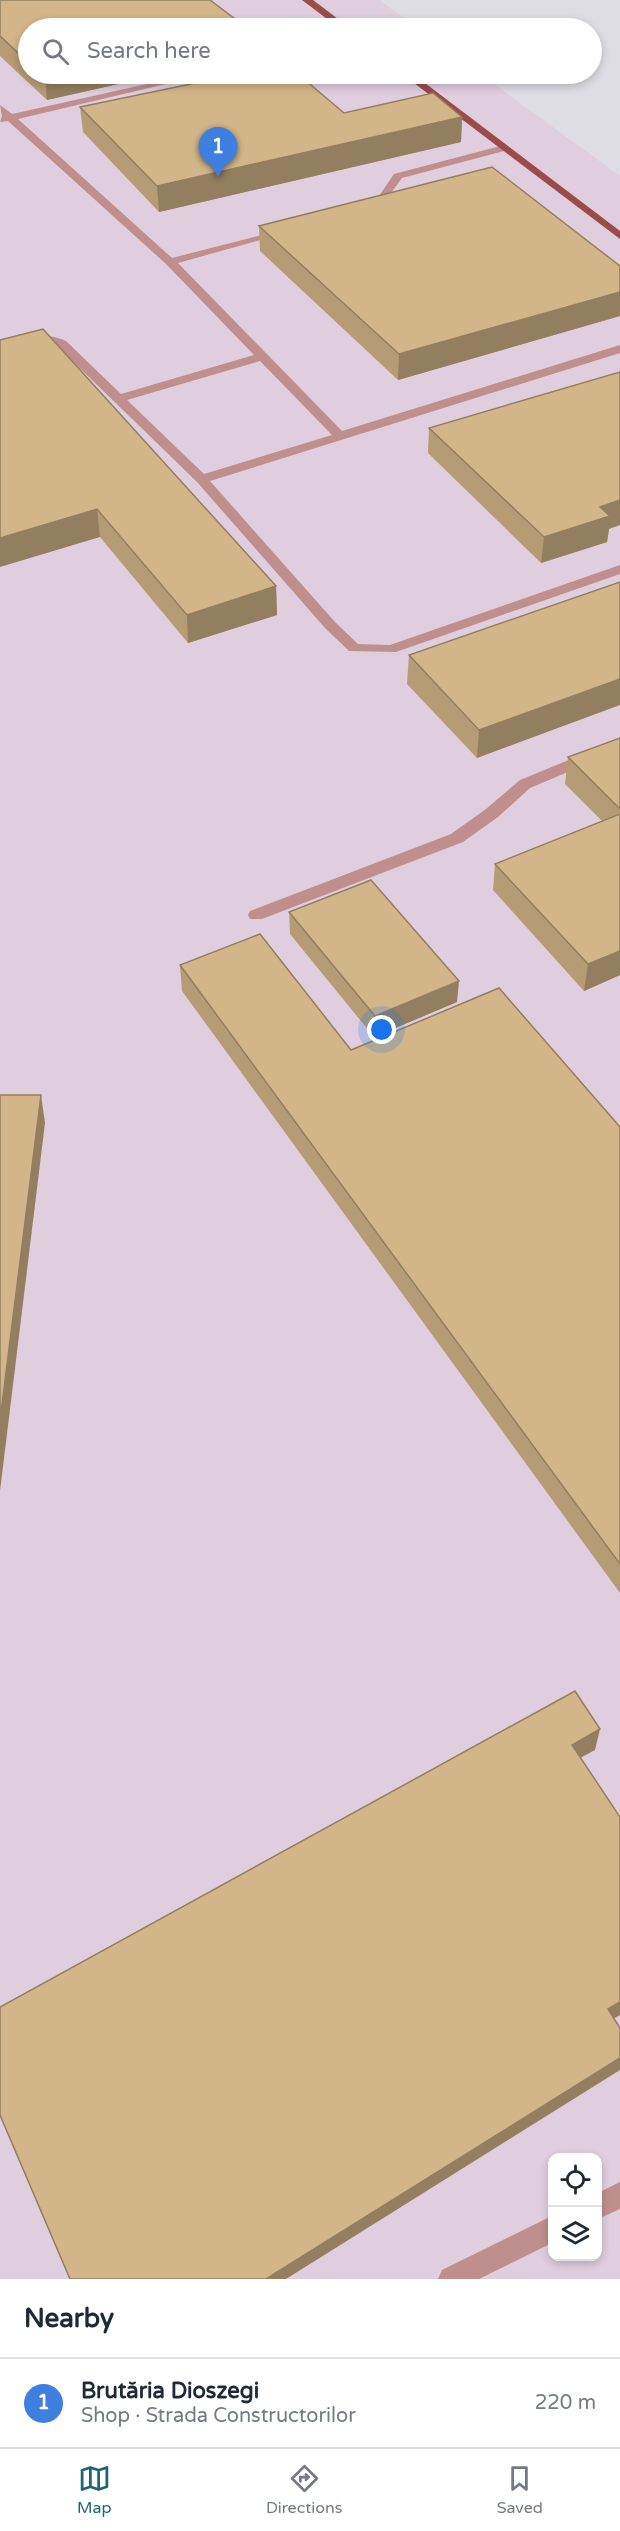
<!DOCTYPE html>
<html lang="en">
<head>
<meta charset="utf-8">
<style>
  body { margin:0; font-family:"Varela Round",sans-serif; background:#f6f6f7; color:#1f2937 }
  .controls { position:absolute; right:18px; bottom:18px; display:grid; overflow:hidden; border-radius:12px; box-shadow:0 3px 9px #0003 }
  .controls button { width:54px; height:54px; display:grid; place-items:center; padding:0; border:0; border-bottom:2px solid #e0e1e3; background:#fff; color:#1f2937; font:30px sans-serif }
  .you { position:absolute; left:382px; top:1030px; width:21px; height:21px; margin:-15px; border:4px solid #fff; border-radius:50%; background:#1a73e8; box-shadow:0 0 0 9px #1a73e833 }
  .badge { display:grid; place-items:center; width:39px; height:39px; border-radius:50%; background:#1d6574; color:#fff; font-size:20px; font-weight:700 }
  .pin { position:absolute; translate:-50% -50px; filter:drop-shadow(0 2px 3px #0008) }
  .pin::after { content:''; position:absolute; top:32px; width:21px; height:18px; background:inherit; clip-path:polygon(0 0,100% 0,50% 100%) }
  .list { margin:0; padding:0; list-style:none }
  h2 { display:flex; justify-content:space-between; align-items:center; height:78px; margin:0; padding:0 24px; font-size:26px }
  h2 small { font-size:20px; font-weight:400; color:#747a83 }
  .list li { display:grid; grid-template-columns:39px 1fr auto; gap:18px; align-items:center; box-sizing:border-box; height:90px; padding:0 24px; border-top:2px solid #e0e1e3 }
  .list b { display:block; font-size:22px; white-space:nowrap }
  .list p { margin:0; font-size:20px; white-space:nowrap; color:#747a83 }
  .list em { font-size:20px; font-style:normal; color:#747a83 }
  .icon { flex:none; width:33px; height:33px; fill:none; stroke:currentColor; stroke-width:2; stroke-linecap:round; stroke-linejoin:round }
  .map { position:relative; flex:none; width:620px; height:2279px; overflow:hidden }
  .search { position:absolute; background:#fff; box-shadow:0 3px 9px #0003; left:18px; right:18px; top:18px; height:66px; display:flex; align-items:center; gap:15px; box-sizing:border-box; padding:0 21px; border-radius:33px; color:#747a83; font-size:22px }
  .sheet { height:168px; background:#fff }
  nav { display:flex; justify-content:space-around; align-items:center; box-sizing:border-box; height:84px; border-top:2px solid #e0e1e3; background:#fff; font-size:16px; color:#747a83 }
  nav a { display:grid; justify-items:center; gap:3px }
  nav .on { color:#1d6574 }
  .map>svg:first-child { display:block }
</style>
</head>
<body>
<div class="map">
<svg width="620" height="2279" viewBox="0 0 620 2279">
  <rect width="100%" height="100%" fill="#dddde3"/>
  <path fill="#e0cede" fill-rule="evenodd" d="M0,0H379L418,28H28V74H480L620,176V2279H0ZM552,2158H598V2256H552Z"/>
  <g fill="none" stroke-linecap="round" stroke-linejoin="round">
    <g fill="#bf8f8e" fill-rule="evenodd">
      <path d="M192,74H208L18,119L172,258L285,229V233L178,263L342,431L620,345V353L210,481L335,622L358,644L390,645L620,565V574L396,652L349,651L325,628L197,482L58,347L31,341L0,348V340C24,334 43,332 66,341L121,394L254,355L166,264L8,121L0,122L2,116L0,105L12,114ZM260,361L332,435L204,474L127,400Z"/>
      <path d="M504,145L509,148L508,150L402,178L383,204L368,210L362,207L379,196L394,174Z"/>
      <path d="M620,739V750L530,788L498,817L463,842L262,919H250L248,915L250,911L451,834L486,809L520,780Z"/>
      <path d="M620,2182V2209L598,2219V2193Z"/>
      <path d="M552,2216V2243L479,2279H438L442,2270Z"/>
    </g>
    <g fill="#9c4b4b" fill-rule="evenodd">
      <path d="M302,0H313L350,28H339Z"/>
      <path d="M402,74H413L620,231V239Z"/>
    </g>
  </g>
  <g fill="#b59c75">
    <path d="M0,0L28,28V74H163L47,100L0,56Z"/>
    <path d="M80,107L344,113L462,117L461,142L159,212L83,132Z"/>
    <path d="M259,226L620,266V316L398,380L260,251Z"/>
    <path d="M0,340L276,586L277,615L188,643L100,537Z"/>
    <path d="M429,428L609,529L607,542L541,563L428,453Z"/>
    <path d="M620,582L477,758L407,684L409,655Z"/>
    <path d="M620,738V975L584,991L493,890L495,864L602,821L565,784L568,757Z"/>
    <path d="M289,912L457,1002L374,1037L290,934Z"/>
    <path d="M180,965L351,1050L620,1127V1593L182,991Z"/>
  </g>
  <g fill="#937f5f">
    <path d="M61,74H163L47,100L45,77Z"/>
    <path d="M462,117L461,142L159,212L157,186Z"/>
    <path d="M620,292V316L398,380L399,354Z"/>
    <path d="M620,500V525L609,529L607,542L541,563L544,537L600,507Z"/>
    <path d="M97,509L100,537L0,567V538Z"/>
    <path d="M276,586L277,615L188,643L187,615Z"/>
    <path d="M620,679V705L477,758L479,730Z"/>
    <path d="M620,951V975L584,991L588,964Z"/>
    <path d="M459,981L457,1002L374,1037L375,1016Z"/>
    <path d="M41,1095L45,1123L0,1491V1420Z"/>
    <path d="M600,1729L595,1750L567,1765L572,1745Z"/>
    <path d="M620,2002V2015L602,2026L608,2009Z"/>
    <path d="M620,2058V2070L286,2279H266Z"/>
  </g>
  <g fill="#d2b588" stroke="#937f5f" stroke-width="1.5">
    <path d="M0,0H210L247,28H28V62L0,36Z"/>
    <path d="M41,74H61L45,77Z"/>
    <path d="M239,74H298L344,113L433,93L462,117L157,186L80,107Z"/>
    <path d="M492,167L620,266V292L399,354L259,226Z"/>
    <path d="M43,329L276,586L187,615L97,509L0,538V340Z"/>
    <path d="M620,372V500L600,507L610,516L544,537L429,428Z"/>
    <path d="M620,582V679L479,730L409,655Z"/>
    <path d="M620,738V809L568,757Z"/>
    <path d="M620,814V951L588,964L495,864Z"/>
    <path d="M371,880L459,981L375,1016L289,912Z"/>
    <path d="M260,934L351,1050L499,988L620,1127V1564L180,965Z"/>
    <path d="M0,1095H41L0,1420Z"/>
    <path d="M575,1691L600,1729L572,1745L620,1817V2002L608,2009L620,2028V2058L266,2279H70L0,2115V2007Z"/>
  </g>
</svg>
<div class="controls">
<button><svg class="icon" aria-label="locate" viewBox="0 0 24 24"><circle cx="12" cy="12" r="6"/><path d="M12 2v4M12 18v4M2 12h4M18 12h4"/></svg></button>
<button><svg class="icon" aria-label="layers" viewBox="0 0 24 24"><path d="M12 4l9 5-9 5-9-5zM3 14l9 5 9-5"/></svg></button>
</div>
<div class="you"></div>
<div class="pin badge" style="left:218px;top:177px;background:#3f7fe0">1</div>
<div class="search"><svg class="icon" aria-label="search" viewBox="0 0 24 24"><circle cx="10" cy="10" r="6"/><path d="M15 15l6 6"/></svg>Search here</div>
</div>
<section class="sheet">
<h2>Nearby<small></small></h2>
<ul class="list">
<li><span class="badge" style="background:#3f7fe0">1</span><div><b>Brutăria Dioszegi</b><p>Shop · Strada Constructorilor</p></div><em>220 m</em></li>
</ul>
</section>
<nav>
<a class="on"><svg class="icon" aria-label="map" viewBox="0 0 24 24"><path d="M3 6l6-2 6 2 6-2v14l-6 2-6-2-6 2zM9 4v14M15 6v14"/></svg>Map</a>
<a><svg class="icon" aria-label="directions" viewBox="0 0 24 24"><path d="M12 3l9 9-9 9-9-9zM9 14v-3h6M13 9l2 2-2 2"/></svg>Directions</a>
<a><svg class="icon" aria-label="saved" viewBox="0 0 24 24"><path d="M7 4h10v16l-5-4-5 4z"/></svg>Saved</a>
</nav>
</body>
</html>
